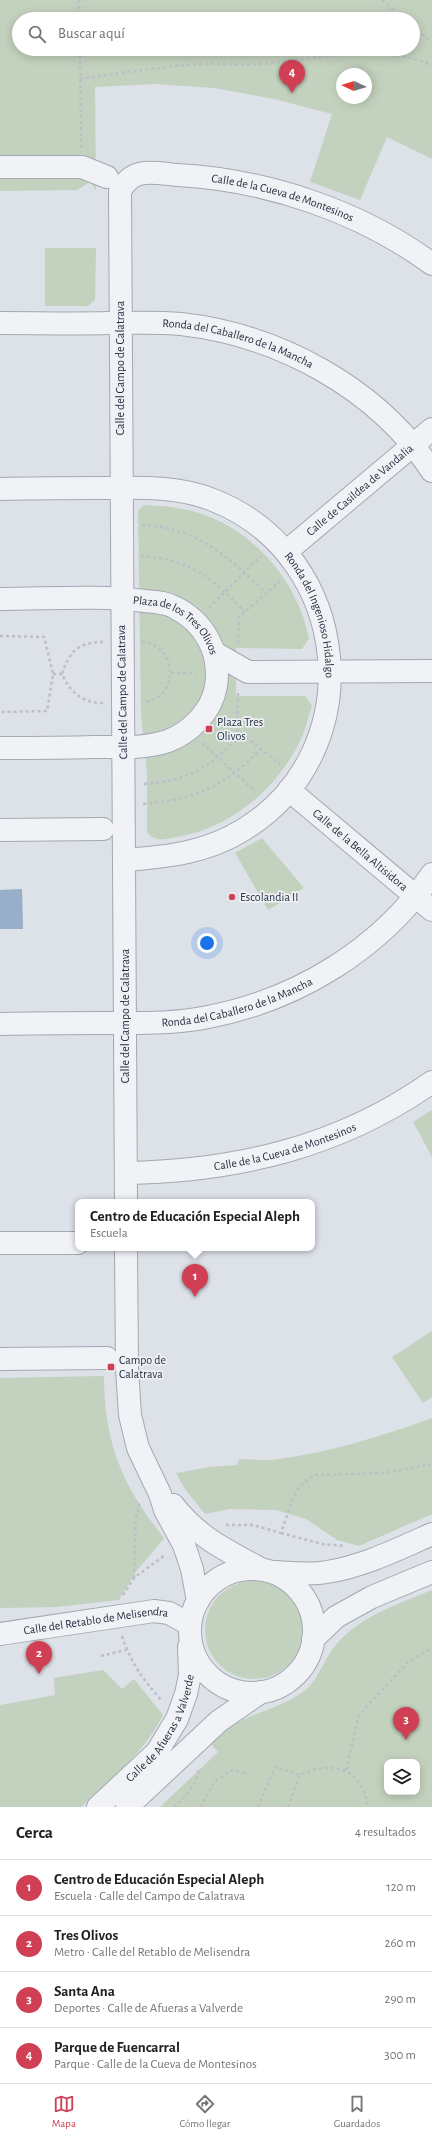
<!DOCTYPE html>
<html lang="es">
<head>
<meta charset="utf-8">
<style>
  body { margin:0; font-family:"Alegreya Sans",sans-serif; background:#f2f2f2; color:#202124 }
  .controls { position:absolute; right:12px; bottom:12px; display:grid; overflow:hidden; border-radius:8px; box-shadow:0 2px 10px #0003 }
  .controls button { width:36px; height:36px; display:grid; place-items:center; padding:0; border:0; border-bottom:1px solid #e0e0e0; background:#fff; color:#202124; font:20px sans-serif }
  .compass { position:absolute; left:336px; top:68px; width:36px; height:36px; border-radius:50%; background:#fff; box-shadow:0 2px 10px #0003; rotate:274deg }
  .you { position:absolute; left:207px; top:943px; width:14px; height:14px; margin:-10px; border:3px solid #fff; border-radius:50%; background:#1a73e8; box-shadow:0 0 0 6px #1a73e833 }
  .badge { display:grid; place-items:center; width:26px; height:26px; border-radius:50%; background:#d03f53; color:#fff; font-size:13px; font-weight:700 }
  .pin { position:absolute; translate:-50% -33px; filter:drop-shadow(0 1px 2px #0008) }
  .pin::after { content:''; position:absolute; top:21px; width:14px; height:12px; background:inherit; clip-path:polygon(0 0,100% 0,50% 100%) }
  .popup { position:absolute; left:75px; top:1199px; width:240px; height:52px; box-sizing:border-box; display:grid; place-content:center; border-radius:8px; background:#fff; filter:drop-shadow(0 1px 3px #0005); font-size:13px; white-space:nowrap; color:#757577 }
  .popup b { font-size:15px; color:#202124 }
  .popup::after { content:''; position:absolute; left:50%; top:100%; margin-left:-8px; border:8px solid transparent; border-top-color:#fff }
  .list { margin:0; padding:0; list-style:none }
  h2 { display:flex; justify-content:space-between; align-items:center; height:52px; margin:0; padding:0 16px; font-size:17px }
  h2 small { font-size:13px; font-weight:400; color:#757577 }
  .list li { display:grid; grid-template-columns:26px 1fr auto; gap:12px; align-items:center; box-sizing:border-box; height:56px; padding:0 16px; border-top:1px solid #e0e0e0 }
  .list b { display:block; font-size:15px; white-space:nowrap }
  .list p { margin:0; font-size:13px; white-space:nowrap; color:#757577 }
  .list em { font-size:13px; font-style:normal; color:#757577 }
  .icon { flex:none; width:22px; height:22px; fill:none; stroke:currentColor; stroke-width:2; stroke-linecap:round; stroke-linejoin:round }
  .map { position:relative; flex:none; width:432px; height:1807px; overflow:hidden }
  .search { position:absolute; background:#fff; box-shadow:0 2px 10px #0003; left:12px; right:12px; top:12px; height:44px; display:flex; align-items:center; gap:10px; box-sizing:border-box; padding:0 14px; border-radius:22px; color:#757577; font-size:15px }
  .sheet { height:276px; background:#fff }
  nav { display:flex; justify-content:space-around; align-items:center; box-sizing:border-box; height:56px; border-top:1px solid #e0e0e0; background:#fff; font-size:11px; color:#757577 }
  nav a { display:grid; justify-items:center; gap:2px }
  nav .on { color:#d03f53 }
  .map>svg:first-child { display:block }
</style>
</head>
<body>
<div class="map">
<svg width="432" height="1807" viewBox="0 0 432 1807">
  <rect width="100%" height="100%" fill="#dde1e8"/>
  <g fill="#c3d2be" fill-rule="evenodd">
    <path d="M0,0H432V159L387,137L360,200L310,182L332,114L274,99L214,88L155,84L95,87L96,190L90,182L77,190L0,191ZM19,19H413V49H19ZM342,74H366V98H342Z"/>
    <path d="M45,248H96L95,300L88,306H45Z"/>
    <path d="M144,505C161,506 179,507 196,512C253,529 297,580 309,638L302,649L236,648V696H305L312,706C308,718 305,732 299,743C275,791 230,828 177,837C166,839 155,843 147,832V773L141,715L138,511Z"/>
    <path d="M262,838L304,888L268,910L235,853Z"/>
    <path d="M432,1110V1157L413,1122Z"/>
    <path d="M432,1331V1397L423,1403L392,1357Z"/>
    <path d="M104,1376C104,1443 123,1487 164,1538L135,1573L119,1600L57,1607L0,1608V1378Z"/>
    <path d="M432,1418V1514L359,1546L337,1540L306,1519L276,1510L230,1509L205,1514L185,1489L176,1473L210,1467L237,1465L239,1459C249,1459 263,1461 272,1460C327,1453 380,1437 432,1418Z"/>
    <circle cx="254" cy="1630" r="49"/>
    <path d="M432,1590V1807H160L218,1752L210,1743C218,1737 226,1728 234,1724C257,1712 282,1707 303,1692C317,1682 322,1664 332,1650C356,1617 396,1605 432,1590ZM387,1762H417V1792H387Z"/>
    <path d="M103,1670L122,1689L134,1679L163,1715C144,1753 112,1778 81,1807H0V1705L55,1695L54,1678Z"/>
  </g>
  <path fill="#97afc9" d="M22,889L23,929H0V890Z"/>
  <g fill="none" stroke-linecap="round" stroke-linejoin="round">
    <g stroke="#a3a8b2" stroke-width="24">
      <g id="minor">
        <path d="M0,167H82L107,177"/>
        <path id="s1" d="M0,323C36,323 73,324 109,323C133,323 157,322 181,324C279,335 377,388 432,471"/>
        <path id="s2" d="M0,489C33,488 65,488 98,488C137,488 176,485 213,500C353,555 372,752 243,830C206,853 166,857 124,860"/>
        <path id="s3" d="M287,551L432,429"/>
        <path id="s4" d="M0,599C48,599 97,595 145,601C155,602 165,602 174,607C205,622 221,653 216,686C212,711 191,732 168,741C144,749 118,747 94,747C62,748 31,748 0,748"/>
        <path d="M215,653L248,672L432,671"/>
        <path id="s5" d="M289,790L432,910"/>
        <path d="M0,830L103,829"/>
        <path id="s6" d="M0,1024C35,1023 71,1023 106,1023C140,1023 175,1024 208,1017C297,1000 381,949 432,874"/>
        <path id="s7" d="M126,1173C237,1171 340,1147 432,1082"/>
        <path id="s8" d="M126,1202L120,191C133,166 154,173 178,175C267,180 360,211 432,264"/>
        <path d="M0,1243H78"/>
        <path d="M126,1248L127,1368L130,1415L138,1448L160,1494L165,1510L184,1545L192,1569L198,1601"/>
        <path d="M0,1359L107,1358"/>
        <path d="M173,1505C198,1537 225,1550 261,1569"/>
        <circle cx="252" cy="1631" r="62"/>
        <path d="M275,1572C292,1573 310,1575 327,1572C364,1566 398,1549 432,1534"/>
        <path id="s9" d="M0,1634L154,1611L169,1613L189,1624"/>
        <path d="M313,1639L336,1617L372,1597L432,1572"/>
        <path id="s10" d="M98,1807L157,1752L177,1719L186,1694L190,1675L189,1647"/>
        <path d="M127,1807L219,1721L261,1692"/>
      </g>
    </g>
    <g stroke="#bcbfc6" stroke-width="2.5" stroke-dasharray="3 3" stroke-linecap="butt">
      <path d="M79,0V19"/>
      <path d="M382,0L404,19"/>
      <path d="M413,26L432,42"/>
      <path d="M80,49L81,148"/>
      <path d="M80,79C120,73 160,67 201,64C221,63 241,66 261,64C317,59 379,43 432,65"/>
      <path d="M142,525C196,527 229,557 266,593"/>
      <path d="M141,556C189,559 213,578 245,612"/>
      <path d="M209,608L261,556"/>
      <path d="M0,636L44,637L53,674L47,711L0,712"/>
      <path d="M142,642C178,645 180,698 144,702"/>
      <path d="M238,643L239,617L280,581"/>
      <path d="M171,673H196"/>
      <path d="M53,674H62"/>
      <path d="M238,693L237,730L280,764"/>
      <path d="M103,703C82,703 70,692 62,674C69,652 78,642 103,642"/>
      <path d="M202,743L256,792"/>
      <path d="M144,784C192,780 209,767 242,734"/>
      <path d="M143,804C197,799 223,787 261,749"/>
      <path d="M226,1525H253L281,1533L292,1501L299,1487L314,1475L384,1473L432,1464"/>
      <path d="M281,1533L322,1544L345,1546"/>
      <path d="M134,1578L136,1518L140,1502"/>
      <path d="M123,1595L134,1578L165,1555"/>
      <path d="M122,1636C131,1664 143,1679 162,1701"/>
      <path d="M101,1656L126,1650"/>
      <path d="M346,1770L359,1715L409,1661L432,1648"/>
      <path d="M174,1807C186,1796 196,1786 199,1769"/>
      <path d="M201,1807L215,1781L232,1770L247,1774"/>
      <path d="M258,1807L275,1767L300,1775"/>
      <path d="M288,1807L300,1775C333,1759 363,1769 368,1807"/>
    </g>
    <use href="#minor" stroke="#f0f2f6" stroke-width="22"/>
  </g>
  <g fill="#d03f53" stroke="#edf0f5" stroke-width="1.5">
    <rect x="205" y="725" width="8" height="8" rx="2"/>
    <circle cx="232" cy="897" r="4"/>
    <rect x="107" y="1363" width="8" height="8" rx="2"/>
  </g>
  <g text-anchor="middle" stroke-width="3.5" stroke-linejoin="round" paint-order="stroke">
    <g font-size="12" fill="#272f3f" stroke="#edf0f5">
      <text dy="4" stroke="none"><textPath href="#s8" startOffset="1184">Calle de la Cueva de Montesinos</textPath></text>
      <text dy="4" stroke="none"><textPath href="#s1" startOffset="241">Ronda del Caballero de la Mancha</textPath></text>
      <text transform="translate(120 368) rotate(-90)" y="4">Calle del Campo de Calatrava</text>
      <text dy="4" stroke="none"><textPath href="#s3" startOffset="95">Calle de Casildea de Vandalia</textPath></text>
      <text dy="4" stroke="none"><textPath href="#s2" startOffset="374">Ronda del Ingenioso Hidalgo</textPath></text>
      <text dy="4" stroke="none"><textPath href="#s4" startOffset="186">Plaza de los Tres Olivos</textPath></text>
      <text transform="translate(122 692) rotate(-91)" y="4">Calle del Campo de Calatrava</text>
      <text dy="4" stroke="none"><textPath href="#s5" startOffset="93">Calle de la Bella Altisidora</textPath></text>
      <text dy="4" stroke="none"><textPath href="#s6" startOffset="240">Ronda del Caballero de la Mancha</textPath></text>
      <text transform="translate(125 1016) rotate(-90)" y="4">Calle del Campo de Calatrava</text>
      <text dy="4" stroke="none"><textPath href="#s7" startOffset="162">Calle de la Cueva de Montesinos</textPath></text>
      <text dy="4" stroke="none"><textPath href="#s9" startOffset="97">Calle del Retablo de Melisendra</textPath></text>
      <text dy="4" stroke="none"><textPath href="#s10" startOffset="103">Calle de Afueras a Valverde</textPath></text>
    </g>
    <g font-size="12" fill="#272f3f" stroke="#edf0f5" text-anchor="start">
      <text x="217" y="726">Plaza Tres<tspan x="217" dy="14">Olivos</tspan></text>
      <text x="240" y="901">Escolandia II</text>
      <text x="119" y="1364">Campo de<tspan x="119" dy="14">Calatrava</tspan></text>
    </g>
  </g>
</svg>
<div class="controls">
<button><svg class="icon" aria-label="layers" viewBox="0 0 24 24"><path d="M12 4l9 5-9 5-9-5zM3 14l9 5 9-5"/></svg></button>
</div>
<svg class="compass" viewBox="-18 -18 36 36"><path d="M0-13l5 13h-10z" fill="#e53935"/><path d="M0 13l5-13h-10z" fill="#757577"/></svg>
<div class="you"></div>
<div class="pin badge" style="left:195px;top:1297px">1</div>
<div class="popup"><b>Centro de Educación Especial Aleph</b>Escuela</div>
<div class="pin badge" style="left:39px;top:1674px">2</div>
<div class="pin badge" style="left:406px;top:1740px">3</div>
<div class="pin badge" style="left:292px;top:93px">4</div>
<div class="search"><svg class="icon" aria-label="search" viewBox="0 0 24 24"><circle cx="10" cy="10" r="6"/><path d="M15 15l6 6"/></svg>Buscar aquí</div>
</div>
<section class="sheet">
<h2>Cerca<small>4 resultados</small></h2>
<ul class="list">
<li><span class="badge">1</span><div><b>Centro de Educación Especial Aleph</b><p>Escuela · Calle del Campo de Calatrava</p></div><em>120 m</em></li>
<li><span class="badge">2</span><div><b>Tres Olivos</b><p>Metro · Calle del Retablo de Melisendra</p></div><em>260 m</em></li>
<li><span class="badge">3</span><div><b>Santa Ana</b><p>Deportes · Calle de Afueras a Valverde</p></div><em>290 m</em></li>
<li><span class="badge">4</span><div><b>Parque de Fuencarral</b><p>Parque · Calle de la Cueva de Montesinos</p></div><em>300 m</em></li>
</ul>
</section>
<nav>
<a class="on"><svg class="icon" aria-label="map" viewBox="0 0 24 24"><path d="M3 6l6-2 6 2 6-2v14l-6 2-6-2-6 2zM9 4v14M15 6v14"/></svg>Mapa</a>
<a><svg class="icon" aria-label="directions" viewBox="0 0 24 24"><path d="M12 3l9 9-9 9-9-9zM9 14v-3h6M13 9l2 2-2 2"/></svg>Cómo llegar</a>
<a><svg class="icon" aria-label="saved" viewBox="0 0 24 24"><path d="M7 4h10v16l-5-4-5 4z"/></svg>Guardados</a>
</nav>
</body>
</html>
